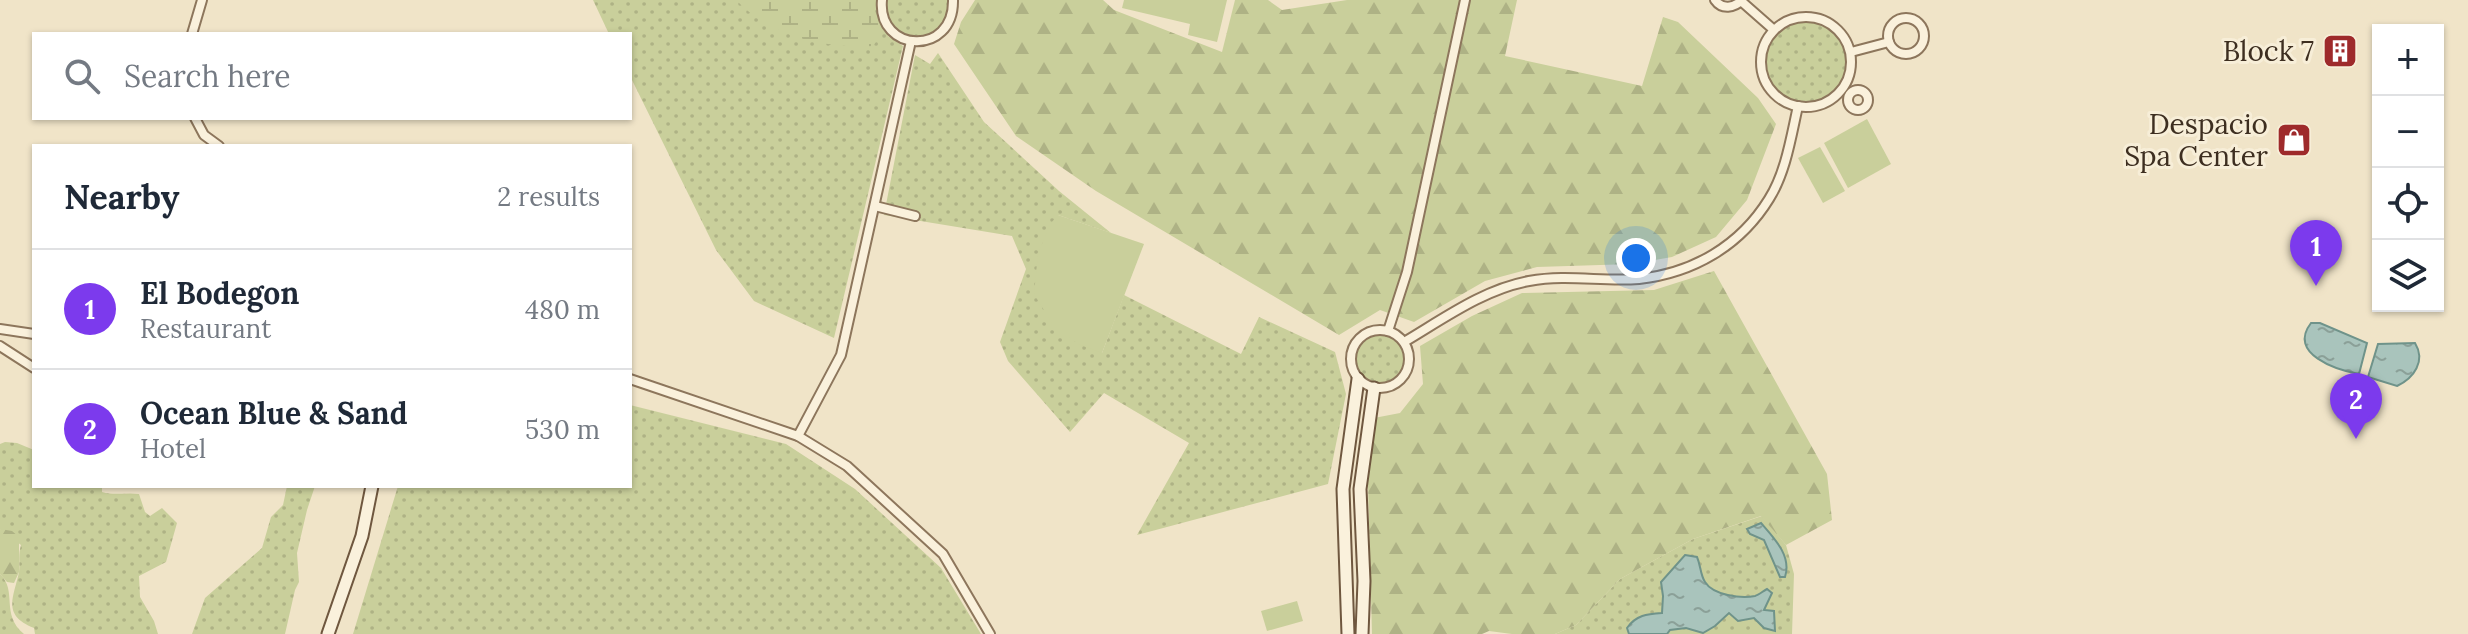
<!DOCTYPE html>
<html lang="en">
<head>
<meta charset="utf-8">
<style>
  body { margin:0; font-family:Lora,serif; background:#f6f6f7; color:#1f2937 }
  .controls { position:absolute; right:24px; top:24px; display:grid; overflow:hidden; border-radius:0px; box-shadow:0 2px 6px #0004 }
  .controls button { width:72px; height:72px; display:grid; place-items:center; padding:0; border:0; border-bottom:2px solid #e0e1e3; background:#fff; color:#1f2937; font:40px sans-serif }
  .you { position:absolute; left:1636px; top:258px; width:28px; height:28px; margin:-20px; border:6px solid #fff; border-radius:50%; background:#1a73e8; box-shadow:0 0 0 12px #1a73e833 }
  .badge { display:grid; place-items:center; width:52px; height:52px; border-radius:50%; background:#7c3aed; color:#fff; font-size:26px; font-weight:700 }
  .pin { position:absolute; translate:-50% -66px; filter:drop-shadow(0 2px 4px #0008) }
  .pin::after { content:''; position:absolute; top:42px; width:28px; height:24px; background:inherit; clip-path:polygon(0 0,100% 0,50% 100%) }
  .list { margin:0; padding:0; list-style:none }
  h2 { display:flex; justify-content:space-between; align-items:center; height:104px; margin:0; padding:0 32px; font-size:34px }
  h2 small { font-size:26px; font-weight:400; color:#747a83 }
  .list li { display:grid; grid-template-columns:52px 1fr auto; gap:24px; align-items:center; box-sizing:border-box; height:120px; padding:0 32px; border-top:2px solid #e0e1e3 }
  .list b { display:block; font-size:30px; white-space:nowrap }
  .list p { margin:0; font-size:26px; white-space:nowrap; color:#747a83 }
  .list em { font-size:26px; font-style:normal; color:#747a83 }
  .icon { flex:none; width:44px; height:44px; fill:none; stroke:currentColor; stroke-width:2; stroke-linecap:round; stroke-linejoin:round }
  .map { position:relative; flex:none; width:2468px; height:634px; overflow:hidden }
  .search { position:absolute; background:#fff; box-shadow:0 2px 6px #0004; left:32px; top:32px; width:600px; height:88px; display:flex; align-items:center; gap:20px; box-sizing:border-box; padding:0 28px; border-radius:0px; color:#747a83; font-size:30px }
  .panel { position:absolute; background:#fff; box-shadow:0 2px 6px #0004; left:32px; top:144px; width:600px; height:344px; border-radius:0px }
  .map>svg:first-child { display:block }
</style>
</head>
<body>
<div class="map">
<svg width="2468" height="634" viewBox="0 0 2468 634">
  <defs>
    <pattern id="green-dots" width="8" height="8" patternUnits="userSpaceOnUse" patternTransform="scale(2)"><rect width="8" height="8" fill="#c9cf9b"/><path d="M2 2h.1M6 6h.1" fill="none" stroke="#aeb285" stroke-width="1.8" stroke-linecap="round"/></pattern>
    <pattern id="forest-firs" width="22" height="20" patternUnits="userSpaceOnUse" patternTransform="scale(2)"><rect width="22" height="20" fill="#c9cf9b"/><path d="M5 1l3.5 6h-7zM16 11l3.5 6h-7z" fill="#aeb285"/></pattern>
    <pattern id="wetland-marsh" width="20" height="14" patternUnits="userSpaceOnUse" patternTransform="scale(2)"><rect width="20" height="14" fill="#c9cf9b"/><path d="M1 5h8M5 5V1M11 12h8M15 12V8" fill="none" stroke="#aeb285"/></pattern>
    <pattern id="water-ripples" width="26" height="14" patternUnits="userSpaceOnUse" patternTransform="scale(2)"><rect width="26" height="14" fill="#a9c4bc"/><path d="M2 4q2-2 4 0t4 0M15 11q2-2 4 0t4 0" fill="none" stroke="#8ba098"/></pattern>
  </defs>
  <rect width="100%" height="100%" fill="#f0e4c8"/>
  <g fill="url(#green-dots)">
    <path d="M593,0H876L888,36L903,46L834,338L754,301L716,250L630,76V34H609Z"/>
    <path d="M882,0H953V10L938,35L911,41L886,24Z"/>
    <circle cx="1806" cy="62" r="45"/>
    <path d="M938,53L984,122L1059,191L1111,233L1058,215L1102,353L1124,295L1241,354L1259,317L1335,352L1346,394L1328,484L1137,535L1189,443L1104,393L1070,432L1008,361L1000,342L1026,269L1012,236L884,215L915,55L930,64Z"/>
    <circle cx="1380" cy="359" r="29"/>
    <path d="M630,405L786,444L855,489L941,568L981,634H353L398,486H630Z"/>
    <path d="M5,442L17,443L34,450V486H102V492C116,496 125,492 139,494L145,512L150,516L162,508L177,523L166,562L139,576L140,597L154,621L158,634H35L34,628C1,615 14,597 19,572C20,563 18,554 21,545L0,529V444Z"/>
    <path d="M287,486H315L307,510L297,553L299,582L295,590L285,634H192L205,598L262,548L271,517L283,505Z"/>
    <path d="M1762,516L1786,545L1794,574L1792,634H1555L1576,625L1620,579L1693,539Z"/>
    <path d="M0,574C18,591 0,614 24,634H0Z"/>
  </g>
  <g fill="url(#forest-firs)">
    <path d="M975,0H1103L1114,10L1222,52L1235,0H1268L1282,10L1347,0H1517L1505,56L1642,86L1663,17L1678,22L1758,98L1776,124L1747,200L1716,237L1672,257L1632,264L1537,267L1485,281L1414,322L1380,310L1339,335L1096,191L1016,136L954,44L961,22Z"/>
    <path d="M1714,271L1827,474L1832,520L1786,545L1761,516L1693,539L1620,579L1576,625L1555,634H1512L1489,631L1482,634H1372L1368,484L1374,418L1400,413L1423,384L1420,346L1472,316L1522,293L1654,290Z"/>
    <path d="M0,529L12,531L19,537V572L14,583L7,582L0,574Z"/>
  </g>
  <path fill="url(#wetland-marsh)" d="M736,0H871L883,32L873,46C825,49 770,36 736,0Z"/>
  <g fill="#c9cf9b">
    <path d="M1124,0H1227L1217,42L1188,35L1190,24L1122,8Z"/>
    <path d="M1867,119L1891,164L1848,188L1824,143Z"/>
    <path d="M1820,147L1845,191L1823,203L1798,158Z"/>
    <path d="M1058,215L1144,244L1102,353L1078,344L1053,325L1034,294L1038,253L1051,223Z"/>
    <path d="M1297,601L1303,621L1267,631L1261,611Z"/>
  </g>
  <g fill="url(#water-ripples)" stroke="#6f938a" stroke-width="2">
    <path d="M2311,323H2320L2367,343L2359,374C2337,370 2287,354 2311,323Z"/>
    <path d="M2415,343C2426,361 2414,378 2397,386L2368,377L2378,344Z"/>
    <path d="M1761,523C1774,538 1792,556 1785,577H1780L1764,540L1750,534L1747,529Z"/>
    <path d="M1685,555L1697,557C1701,566 1700,574 1705,582C1713,595 1741,599 1755,596C1759,595 1763,591 1767,589L1772,593L1764,610L1774,611L1775,631L1764,628L1754,618L1738,621L1729,613L1715,626L1703,633L1686,628L1670,630L1667,634H1629L1627,628C1636,615 1647,614 1662,613L1663,596L1661,582Z"/>
  </g>
  <g fill="none" stroke-linecap="round" stroke-linejoin="round">
    <g stroke="#8d765c" stroke-width="12">
      <g id="street">
        <path d="M882,0C877,53 954,57 953,0"/>
        <path d="M1715,0C1722,10 1734,8 1742,0"/>
        <path d="M1741,1L1774,30"/>
        <circle cx="1806" cy="62" r="45"/>
        <circle cx="1906" cy="36" r="18"/>
        <path d="M192,34L202,0"/>
        <path d="M1851,52L1889,42"/>
        <circle cx="1858" cy="100" r="10"/>
        <path d="M195,118L204,135L219,146"/>
        <path d="M875,206L915,216"/>
        <path d="M0,329L34,334"/>
        <circle cx="1380" cy="359" r="29"/>
        <path d="M1388,331L1407,272L1465,0"/>
        <path d="M1404,342C1443,319 1484,289 1529,281C1568,274 1602,282 1639,279C1693,273 1740,246 1769,199C1786,172 1791,137 1798,106"/>
        <path d="M0,346L34,368"/>
        <path d="M630,379L798,436L847,466L943,554L990,634"/>
        <path d="M798,436L841,355L911,41"/>
      </g>
    </g>
    <g stroke="#6f573f" stroke-width="15">
      <g id="secondary">
        <path d="M328,634L362,536L372,486"/>
        <path d="M1348,634L1343,489L1358,379"/>
        <path d="M1362,634L1364,581L1360,489L1374,388"/>
      </g>
    </g>
    <use href="#street" stroke="#faf1dc" stroke-width="8"/>
    <use href="#secondary" stroke="#faf1dc" stroke-width="11"/>
  </g>
  <defs>
    <g id="building-square" transform="scale(1.8)"><rect x="-9" y="-9" width="18" height="18" rx="4" fill="#9e2a2b" stroke="#f7eed8"/><path d="M-4-6H4V6H1V3H-1V6H-4ZM-2.5-4.3h1.7v1.8h-1.7ZM.8-4.3h1.7v1.8H.8ZM-2.5-1h1.7V.8h-1.7ZM.8-1h1.7V.8H.8Z" fill="#fff"/></g>
    <g id="shop-square" transform="scale(1.8)"><rect x="-9" y="-9" width="18" height="18" rx="4" fill="#9e2a2b" stroke="#f7eed8"/><path d="M-5-2.5h2.3a2.7 3.5 0 0 1 5.4 0H5L5.5 6h-11ZM-1.5-2.5h3a1.5 2.3 0 0 0-3 0Z" fill="#fff"/></g>
  </defs>
  <g fill-rule="evenodd">
    <use href="#building-square" x="2340" y="51"/>
    <use href="#shop-square" x="2294" y="140"/>
  </g>
  <g text-anchor="middle" stroke-width="6" stroke-linejoin="round" paint-order="stroke">
    <g font-size="28" fill="#3d2e20" stroke="#f7eed8" text-anchor="end">
      <text x="2314" y="61">Block 7</text>
      <text x="2268" y="134">Despacio<tspan x="2268" dy="32">Spa Center</tspan></text>
    </g>
  </g>
</svg>
<div class="controls">
<button>+</button>
<button>−</button>
<button><svg class="icon" aria-label="locate" viewBox="0 0 24 24"><circle cx="12" cy="12" r="6"/><path d="M12 2v4M12 18v4M2 12h4M18 12h4"/></svg></button>
<button><svg class="icon" aria-label="layers" viewBox="0 0 24 24"><path d="M12 4l9 5-9 5-9-5zM3 14l9 5 9-5"/></svg></button>
</div>
<div class="you"></div>
<div class="pin badge" style="left:2316px;top:286px">1</div>
<div class="pin badge" style="left:2356px;top:439px">2</div>
<div class="search"><svg class="icon" aria-label="search" viewBox="0 0 24 24"><circle cx="10" cy="10" r="6"/><path d="M15 15l6 6"/></svg>Search here</div>
<section class="panel">
<h2>Nearby<small>2 results</small></h2>
<ul class="list">
<li><span class="badge">1</span><div><b>El Bodegon</b><p>Restaurant</p></div><em>480 m</em></li>
<li><span class="badge">2</span><div><b>Ocean Blue &amp; Sand</b><p>Hotel</p></div><em>530 m</em></li>
</ul>
</section>
</div>
</body>
</html>
